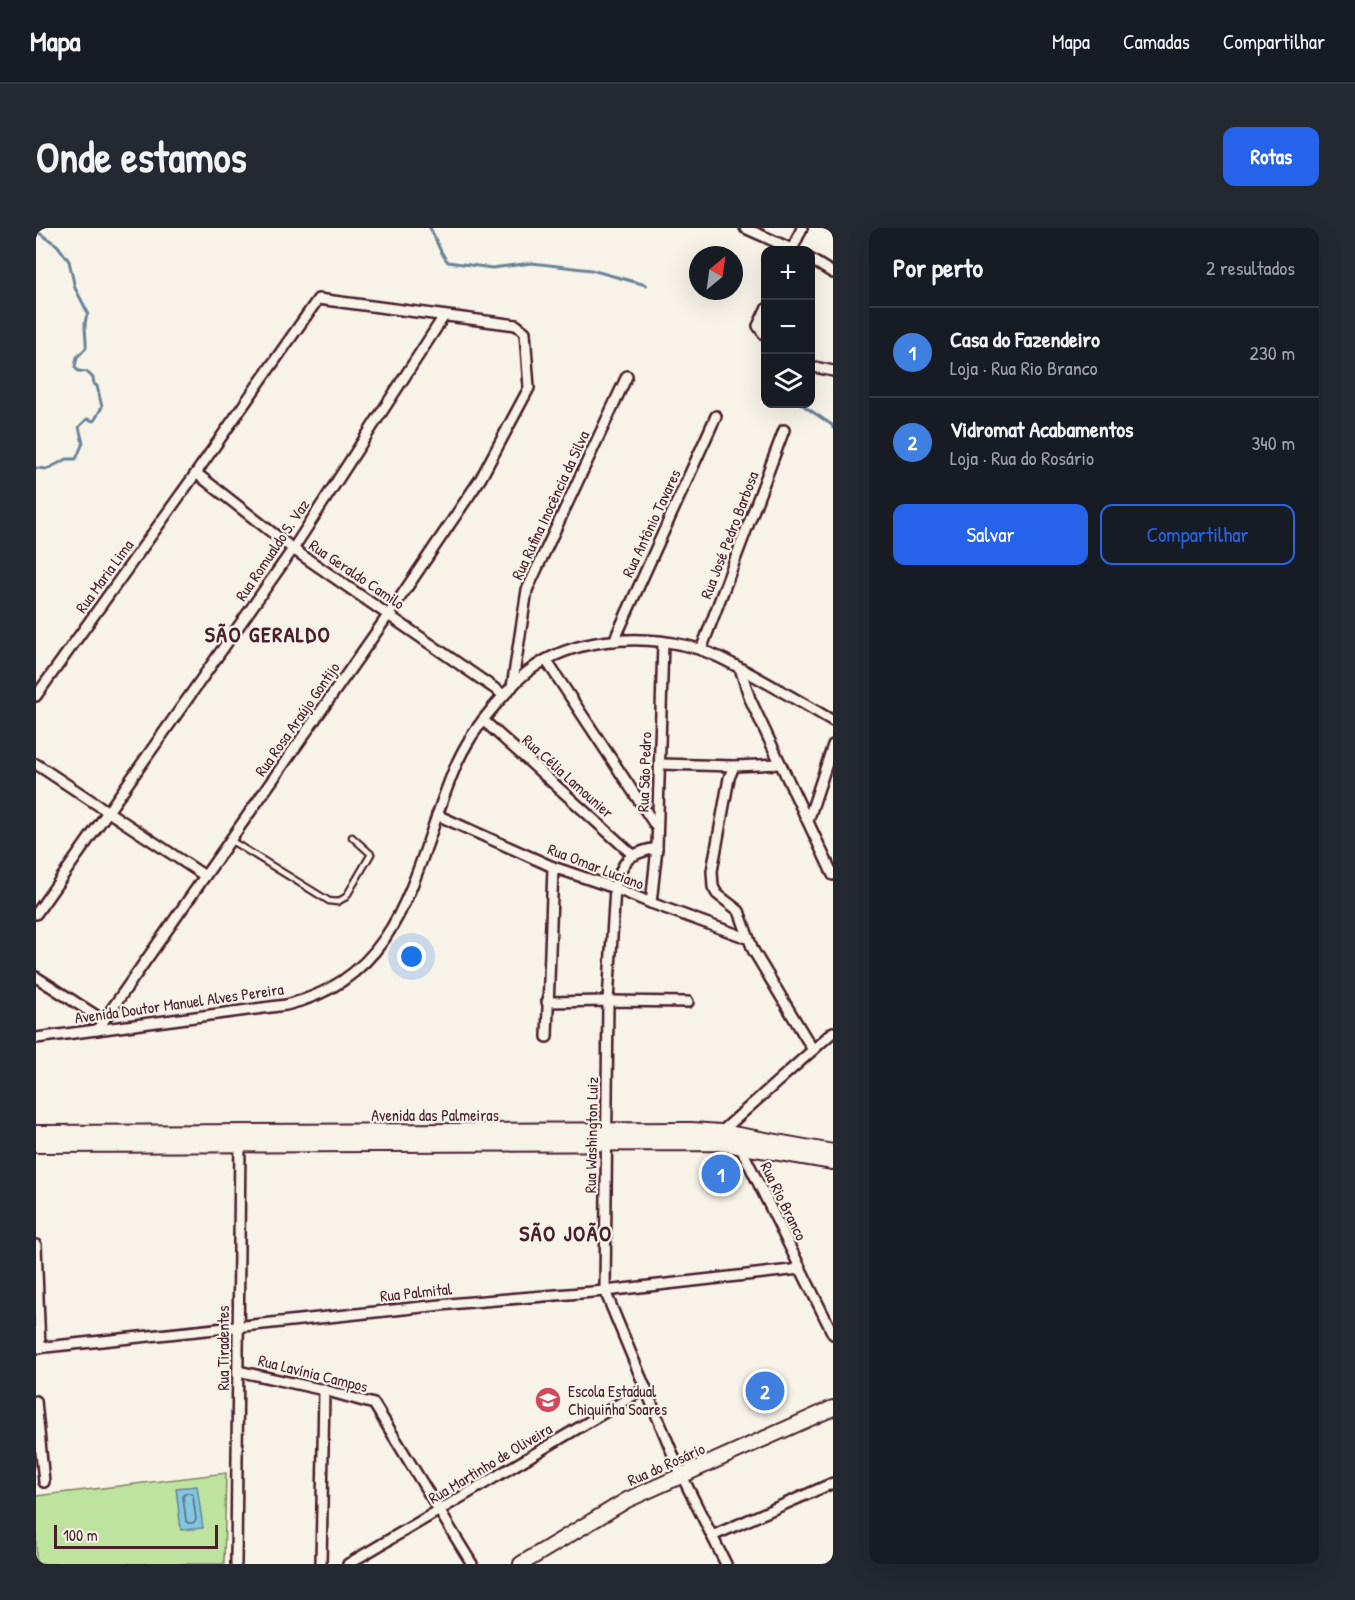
<!DOCTYPE html>
<html lang="pt">
<head>
<meta charset="utf-8">
<style>
  body { margin:0; font-family:"Patrick Hand",sans-serif; background:#242831; color:#f1f3f6 }
  .controls { position:absolute; right:18px; top:18px; display:grid; overflow:hidden; border-radius:12px; box-shadow:0 6px 24px #0002 }
  .controls button { width:54px; height:54px; display:grid; place-items:center; padding:0; border:0; border-bottom:2px solid #363941; background:#171b24; color:#f1f3f6; font:30px sans-serif }
  .compass { position:absolute; left:653px; top:18px; width:54px; height:54px; border-radius:50%; background:#171b24; box-shadow:0 6px 24px #0002; rotate:29deg }
  .scale { position:absolute; left:18px; bottom:15px; width:164px; box-sizing:border-box; padding-left:6px; border:3px solid #4a1f2b; border-top:0; font-size:16px; line-height:21px; white-space:nowrap; color:#4a1f2b; -webkit-text-stroke:4px #f7f3e8; paint-order:stroke }
  .you { position:absolute; left:376px; top:729px; width:21px; height:21px; margin:-15px; border:4px solid #fff; border-radius:50%; background:#1a73e8; box-shadow:0 0 0 9px #1a73e833 }
  .badge { display:grid; place-items:center; width:39px; height:39px; border-radius:50%; background:#2563eb; color:#fff; font-size:20px; font-weight:700 }
  .pin { position:absolute; translate:-50% -50%; border:3px solid #fff; box-shadow:0 2px 6px #0006 }
  .list { margin:0; padding:0; list-style:none }
  h2 { display:flex; justify-content:space-between; align-items:center; height:78px; margin:0; padding:0 24px; font-size:26px }
  h2 small { font-size:20px; font-weight:400; color:#9ea1a6 }
  .list li { display:grid; grid-template-columns:39px 1fr auto; gap:18px; align-items:center; box-sizing:border-box; height:90px; padding:0 24px; border-top:2px solid #363941 }
  .list b { display:block; font-size:22px; white-space:nowrap }
  .list p { margin:0; font-size:20px; white-space:nowrap; color:#9ea1a6 }
  .list em { font-size:20px; font-style:normal; color:#9ea1a6 }
  .actions { display:flex; gap:12px; padding:18px 24px }
  .actions a { flex:1; padding:14px 0; border:2px solid #2563eb; border-radius:12px; text-align:center; font-size:21px; color:#2563eb }
  .actions .main { background:#2563eb; color:#fff }
  .icon { flex:none; width:33px; height:33px; fill:none; stroke:currentColor; stroke-width:2; stroke-linecap:round; stroke-linejoin:round }
  .map { position:relative; flex:none; width:797px; height:1336px; overflow:hidden; border-radius:12px }
  header { display:flex; align-items:center; gap:36px; box-sizing:border-box; height:84px; padding:0 30px; background:#171b24; border-bottom:2px solid #363941 }
  header strong { font-size:28px }
  nav { display:flex; gap:33px; margin-inline-start:auto; font-size:21px }
  .intro { display:flex; align-items:center; justify-content:space-between; box-sizing:border-box; height:144px; padding:0 36px }
  h1 { margin:0; font-size:42px }
  .button { padding:15px 27px; border-radius:12px; background:#2563eb; color:#fff; font-size:21px; font-weight:700 }
  main { display:flex; gap:36px; padding:0 36px }
  aside { flex:1; background:#171b24; border-radius:12px; box-shadow:0 6px 24px #0002 }
  .map>svg:first-child { display:block }
</style>
</head>
<body>
<header>
<strong>Mapa</strong>
<nav><a>Mapa</a><a>Camadas</a><a>Compartilhar</a></nav>
</header>
<div class="intro"><h1>Onde estamos</h1><a class="button">Rotas</a></div>
<main>
<div class="map">
<svg width="797" height="1336" viewBox="0 0 797 1336">
  <rect width="100%" height="100%" fill="#f7f3e8"/>
  <filter id="ink" filterUnits="userSpaceOnUse"><feTurbulence type="fractalNoise" baseFrequency=".0167" numOctaves="2"/><feDisplacementMap in="SourceGraphic" scale="12" xChannelSelector="R" yChannelSelector="G"/><feConvolveMatrix kernelMatrix="1 2 1 2 8 2 1 2 1" color-interpolation-filters="sRGB"/></filter>
  <g filter="url(#ink)">
    <path fill="#bde39e" stroke="#848164" stroke-width="1.5" d="M190,1245L188,1336H0V1268Z"/>
    <path fill="#81c6e2" stroke="#6b8399" stroke-width="1.5" d="M161,1258L167,1300L145,1302L140,1260Z"/>
    <g fill="none" stroke-linecap="round" stroke-linejoin="round">
      <path stroke="#606274" stroke-width="1.5" d="M150,1265H154L157,1267L160,1292L157,1295H152L150,1293L147,1268Z"/>
      <g stroke="#6b8399" stroke-width="3">
        <path d="M394,0C401,12 403,24 412,34L456,40L496,35L555,42L610,57"/>
        <path d="M0,3L21,17L33,33L39,60L52,85C46,96 51,107 50,120L41,129L39,139L42,143L51,144L57,150L58,156L61,158L66,179L58,193L51,191L43,199L47,215L40,231H31L11,241L0,240"/>
        <path d="M765,176L796,197L797,200"/>
      </g>
      <g stroke="#4a1f2b" stroke-width="9">
        <path id="service" d="M194,612L293,673L301,674L310,669L335,626L316,609"/>
      </g>
      <g stroke="#4a1f2b" stroke-width="14">
        <g id="minor">
          <path d="M709,0L758,22"/>
          <path d="M756,22L766,0"/>
          <path d="M774,31L797,45"/>
          <path d="M730,81L722,98L730,109"/>
          <path d="M774,138L797,143"/>
          <path d="M160,245L257,321L468,467"/>
          <path d="M578,413L680,188"/>
          <path d="M665,422L748,202"/>
          <path d="M510,432L621,600"/>
          <path d="M704,440L714,471L797,647"/>
          <path d="M476,459L491,362L591,148"/>
          <path d="M0,468L160,245L282,71L480,97L489,104L493,160L445,250L353,386L61,802"/>
          <path d="M447,492L596,626"/>
          <path d="M0,536L169,648"/>
          <path d="M624,536L698,538L744,536"/>
          <path d="M698,538L693,550L676,643L677,659L681,666L703,683L717,722L777,822"/>
          <path d="M401,587L517,639L579,660L615,675L711,710"/>
          <path d="M772,593L797,517"/>
          <path d="M621,620C593,625 586,632 579,660L572,773L569,1063L645,1246L690,1336"/>
          <path d="M615,675L621,620L627,414"/>
          <path d="M0,686L257,321L408,88"/>
          <path d="M0,749L67,792"/>
          <path d="M511,774L572,773L652,774"/>
          <path d="M511,809L517,639"/>
          <path d="M0,810L250,777C369,749 378,638 418,542C428,517 444,494 462,474C472,463 482,450 494,442C537,410 601,406 652,418C677,424 700,438 722,450C747,464 772,478 797,493"/>
          <path d="M685,904L797,804"/>
          <path d="M704,918L797,1106"/>
          <path d="M0,1017L4,1120"/>
          <path d="M0,1120L424,1075L569,1063L764,1041"/>
          <path d="M202,1143L288,1162L338,1176L436,1336"/>
          <path d="M0,1173L8,1254"/>
          <path d="M676,1308L797,1255"/>
          <path d="M200,1336L204,912"/>
          <path d="M285,1336L288,1162"/>
          <path d="M312,1336L610,1160"/>
        </g>
      </g>
      <g stroke="#4a1f2b" stroke-width="18">
        <g id="secondary">
          <path d="M0,905L655,902L685,904L797,924"/>
          <path d="M0,917L684,915L797,934"/>
          <path d="M485,1336L591,1272L797,1180"/>
        </g>
      </g>
      <use href="#service" stroke="#f7f3e8" stroke-width="4.5"/>
      <use href="#minor" stroke="#f7f3e8" stroke-width="9"/>
      <use href="#secondary" stroke="#f7f3e8" stroke-width="14"/>
    </g>
  </g>
  <defs>
    <g id="school-disc" transform="scale(1.35)"><circle r="9.5" fill="#d1495b" stroke="#f7f3e8"/><path d="M0-5L7-2L0 1L-7-2ZM-4 1L0 2.5L4 1V4Q0 6-4 4Z" fill="#fff"/></g>
  </defs>
  <g fill-rule="evenodd">
    <use href="#school-disc" x="512" y="1172"/>
  </g>
  <g text-anchor="middle" stroke-width="4.5" stroke-linejoin="round" paint-order="stroke">
    <g font-size="16" fill="#4a1f2b" stroke="#f7f3e8">
      <text transform="translate(514 277) rotate(-65)" y="6">Rua Rufina Inocência da Silva</text>
      <text transform="translate(615 295) rotate(-65)" y="6">Rua Antônio Tavares</text>
      <text transform="translate(693 307) rotate(-69)" y="6">Rua José Pedro Barbosa</text>
      <text transform="translate(236 322) rotate(-56)" y="6">Rua Romualdo S. Vaz</text>
      <text transform="translate(321 346) rotate(34)" y="6">Rua Geraldo Camilo</text>
      <text transform="translate(68 348) rotate(-54)" y="6">Rua Maria Lima</text>
      <text transform="translate(261 491) rotate(-55)" y="6">Rua Rosa Araújo Gontijo</text>
      <text transform="translate(608 544) rotate(-88)" y="6">Rua São Pedro</text>
      <text transform="translate(532 548) rotate(42)" y="6">Rua Célia Lamounier</text>
      <text transform="translate(560 638) rotate(21)" y="6">Rua Omar Luciano</text>
      <text transform="translate(143 775) rotate(-8)" y="6">Avenida Doutor Manuel Alves Pereira</text>
      <text x="399" y="893">Avenida das Palmeiras</text>
      <text transform="translate(555 907) rotate(-89)" y="6">Rua Washington Luiz</text>
      <text transform="translate(748 973) rotate(64)" y="6">Rua Rio Branco</text>
      <text transform="translate(380 1064) rotate(-6)" y="6">Rua Palmital</text>
      <text transform="translate(187 1120) rotate(-90)" y="6">Rua Tiradentes</text>
      <text transform="translate(277 1145) rotate(14)" y="6">Rua Lavínia Campos</text>
      <text transform="translate(454 1235) rotate(-31)" y="6">Rua Martinho de Oliveira</text>
      <text transform="translate(630 1236) rotate(-24)" y="6">Rua do Rosário</text>
    </g>
    <g font-size="16" fill="#4a1f2b" stroke="#f7f3e8" text-anchor="start">
      <text x="532" y="1169">Escola Estadual<tspan x="532" dy="18">Chiquinha Soares</tspan></text>
    </g>
    <g font-size="22" font-weight="bold" letter-spacing="1.5" fill="#4a1f2b" stroke="#f7f3e8">
      <text x="232" y="414">SÃO GERALDO</text>
      <text x="530" y="1013">SÃO JOÃO</text>
    </g>
  </g>
</svg>
<div class="controls">
<button>+</button>
<button>−</button>
<button><svg class="icon" aria-label="layers" viewBox="0 0 24 24"><path d="M12 4l9 5-9 5-9-5zM3 14l9 5 9-5"/></svg></button>
</div>
<svg class="compass" viewBox="-18 -18 36 36"><path d="M0-13l5 13h-10z" fill="#e53935"/><path d="M0 13l5-13h-10z" fill="#9ea1a6"/></svg>
<div class="scale">100 m</div>
<div class="you"></div>
<div class="pin badge" style="left:685px;top:946px;background:#3f7fe0">1</div>
<div class="pin badge" style="left:729px;top:1163px;background:#3f7fe0">2</div>
</div>
<aside>
<h2>Por perto<small>2 resultados</small></h2>
<ul class="list">
<li><span class="badge" style="background:#3f7fe0">1</span><div><b>Casa do Fazendeiro</b><p>Loja · Rua Rio Branco</p></div><em>230 m</em></li>
<li><span class="badge" style="background:#3f7fe0">2</span><div><b>Vidromat Acabamentos</b><p>Loja · Rua do Rosário</p></div><em>340 m</em></li>
</ul>
<div class="actions"><a class="main">Salvar</a><a>Compartilhar</a></div>
</aside>
</main>
</body>
</html>
